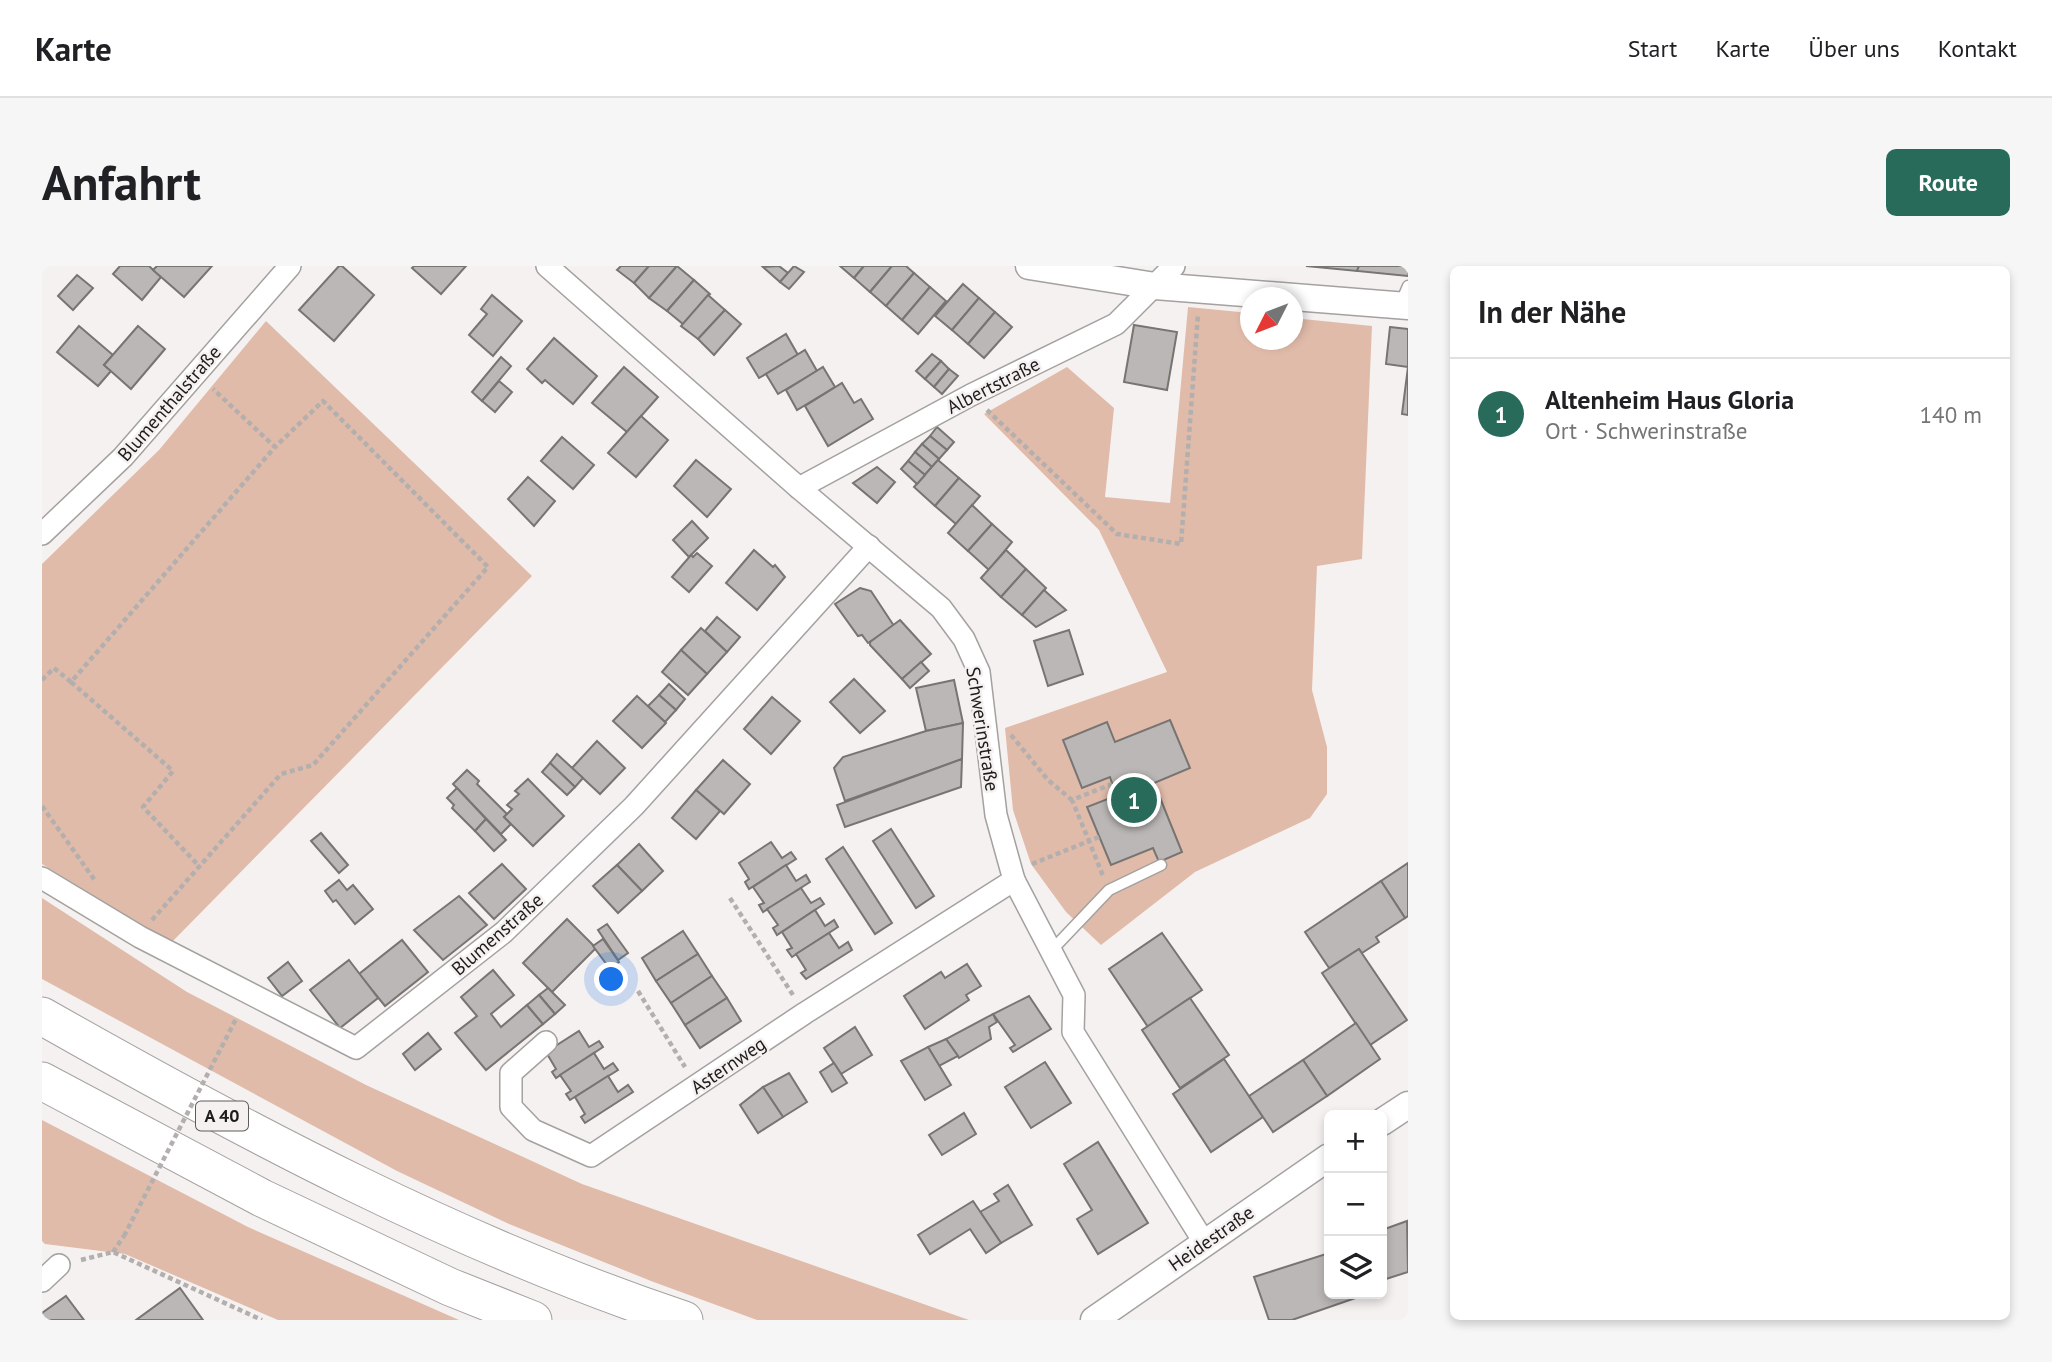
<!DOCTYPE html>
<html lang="de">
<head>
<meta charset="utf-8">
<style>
  body { margin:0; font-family:"PT Sans",sans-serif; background:#f6f6f6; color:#202124 }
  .controls { position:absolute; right:21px; bottom:21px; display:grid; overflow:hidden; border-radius:10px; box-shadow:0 4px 10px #0003 }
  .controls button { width:63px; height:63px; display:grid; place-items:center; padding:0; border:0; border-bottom:2px solid #e0e0e0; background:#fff; color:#202124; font:35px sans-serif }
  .compass { position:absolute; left:1198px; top:21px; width:63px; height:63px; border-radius:50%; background:#fff; box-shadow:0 4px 10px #0003; rotate:228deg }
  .you { position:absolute; left:570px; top:714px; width:24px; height:24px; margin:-18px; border:5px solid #fff; border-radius:50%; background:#1a73e8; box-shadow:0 0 0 10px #1a73e833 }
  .badge { display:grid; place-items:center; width:46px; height:46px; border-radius:50%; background:#286b5b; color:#fff; font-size:23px; font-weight:700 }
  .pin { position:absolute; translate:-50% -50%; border:4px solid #fff; box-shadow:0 2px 7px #0006 }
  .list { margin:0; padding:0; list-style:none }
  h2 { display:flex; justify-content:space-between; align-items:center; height:91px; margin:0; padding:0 28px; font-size:30px }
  h2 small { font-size:23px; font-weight:400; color:#757577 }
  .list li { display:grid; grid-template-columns:46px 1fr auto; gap:21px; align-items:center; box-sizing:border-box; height:112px; padding:0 28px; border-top:2px solid #e0e0e0 }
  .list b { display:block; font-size:26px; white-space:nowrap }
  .list p { margin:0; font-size:23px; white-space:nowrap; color:#757577 }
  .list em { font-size:23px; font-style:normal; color:#757577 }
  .icon { flex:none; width:38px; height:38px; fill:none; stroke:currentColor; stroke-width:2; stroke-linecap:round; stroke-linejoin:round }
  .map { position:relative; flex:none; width:1366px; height:1054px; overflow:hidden; border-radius:10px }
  header { display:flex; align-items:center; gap:42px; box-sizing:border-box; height:98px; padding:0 35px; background:#fff; border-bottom:2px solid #e0e0e0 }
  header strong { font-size:33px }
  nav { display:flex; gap:38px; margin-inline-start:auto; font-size:24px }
  .intro { display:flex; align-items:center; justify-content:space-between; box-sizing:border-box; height:168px; padding:0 42px }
  h1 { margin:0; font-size:49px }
  .button { padding:18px 32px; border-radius:10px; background:#286b5b; color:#fff; font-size:24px; font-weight:700 }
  main { display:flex; gap:42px; padding:0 42px }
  aside { flex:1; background:#fff; border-radius:10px; box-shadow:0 4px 10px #0003 }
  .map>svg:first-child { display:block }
</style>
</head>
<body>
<header>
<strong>Karte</strong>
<nav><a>Start</a><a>Karte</a><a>Über uns</a><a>Kontakt</a></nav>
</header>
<div class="intro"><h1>Anfahrt</h1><a class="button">Route</a></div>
<main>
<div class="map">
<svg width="1366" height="1054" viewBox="0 0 1366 1054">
  <rect width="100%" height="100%" fill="#f5f1f0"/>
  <g fill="#e1bba9">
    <path d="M1146,41L1208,47L1209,74H1251V52L1330,60L1320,293L1275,300L1270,424L1285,481V528L1268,552L1153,606L1059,679L1024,646L989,598L971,544L963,462L1125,406L1057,264L942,148L1025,101L1072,142L1063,231L1128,237Z"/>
    <path d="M224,55L490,310L129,677L0,598V298L117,184Z"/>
    <path d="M0,632L145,726L324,819L540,918L927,1054H715L609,1015L467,958L355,905L0,713Z"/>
    <path d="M0,854L206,961L417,1054H236L83,988L3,978L0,975Z"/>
  </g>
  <g fill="#bab7b6" stroke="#777472" stroke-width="2">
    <path d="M78,0H107L119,11L100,34L71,8Z"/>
    <path d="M115,0H170L142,31L111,4Z"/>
    <path d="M297,0H300L332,29L292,75L257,44Z"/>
    <path d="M372,0H424L399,28L370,2Z"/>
    <path d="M579,0H607L592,17L575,4Z"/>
    <path d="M607,0H635L607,32L592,17Z"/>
    <path d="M635,0L652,14L625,45L607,32Z"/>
    <path d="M737,0L746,7L738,16L721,1Z"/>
    <path d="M752,0L762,6L747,23L738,16Z"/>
    <path d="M798,0H822L812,12Z"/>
    <path d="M822,0H850L828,26L812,12Z"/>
    <path d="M850,0H864L872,7L844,40L828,26Z"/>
    <path d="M1264,0H1317L1315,5Z"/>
    <path d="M1317,0H1366V10L1315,5Z"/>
    <path d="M872,7L888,21L860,54L844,40Z"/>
    <path d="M35,9L51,22L31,44L16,30Z"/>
    <path d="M652,14L668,28L641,58L625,45Z"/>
    <path d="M921,18L937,32L910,64L893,50Z"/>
    <path d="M888,21L904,35L876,68L860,54Z"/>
    <path d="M450,29L480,55L451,90L427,69L445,48L439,43Z"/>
    <path d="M666,29L683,44L656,73L639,60Z"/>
    <path d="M937,32L953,46L926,78L910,64Z"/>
    <path d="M683,44L699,58L672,89L656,73Z"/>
    <path d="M953,46L970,61L942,92L926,78Z"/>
    <path d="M1092,59L1135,66L1125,124L1082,116Z"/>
    <path d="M37,60L71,89L62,99L69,105L56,120L15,86Z"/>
    <path d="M96,60L123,83L89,123L62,99Z"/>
    <path d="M1348,61L1366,63V149L1360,148L1366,101L1344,98Z"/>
    <path d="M744,68L756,89L717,112L705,92Z"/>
    <path d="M512,72L555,110L531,138L503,114L500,117L485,103Z"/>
    <path d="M763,84L775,105L736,128L724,108Z"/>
    <path d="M890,88L899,95L883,113L874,105Z"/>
    <path d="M459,91L469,100L440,135L430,126Z"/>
    <path d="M899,95L907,103L892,121L883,113Z"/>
    <path d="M582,101L616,131L585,166L550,137Z"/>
    <path d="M781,101L793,121L755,144L744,124Z"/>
    <path d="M907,103L916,110L900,128L892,121Z"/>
    <path d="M457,115L470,126L453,146L440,135Z"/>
    <path d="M800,117L812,137L819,133L831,153L786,180L763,140Z"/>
    <path d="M599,150L626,174L594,211L566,187Z"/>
    <path d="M895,161L912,176L905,184L888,170Z"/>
    <path d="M888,170L905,184L897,193L880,178Z"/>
    <path d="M520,171L552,199L531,223L499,195Z"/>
    <path d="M880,178L897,193L890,201L873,186Z"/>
    <path d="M873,186L890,201L883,209L866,195Z"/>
    <path d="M654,194L689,223L665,251L632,220Z"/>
    <path d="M896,194L917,212L893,240L872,221Z"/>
    <path d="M866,195L883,209L875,218L859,203Z"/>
    <path d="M835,201L853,216L835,237L811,217Z"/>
    <path d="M486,211L513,235L492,260L466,233Z"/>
    <path d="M917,212L938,230L914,258L893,240Z"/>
    <path d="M930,239L950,258L926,285L906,267Z"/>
    <path d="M650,255L666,272L647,291L631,274Z"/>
    <path d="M950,258L970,276L947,304L926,285Z"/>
    <path d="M712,284L731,301L733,299L743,311L715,344L684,317Z"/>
    <path d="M964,284L984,303L959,331L939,312Z"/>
    <path d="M655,287L670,300L647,326L630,311L649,289L651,291Z"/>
    <path d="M984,303L1004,322L980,349L959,331Z"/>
    <path d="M818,322L829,325L852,360L826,377L820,369L816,370L793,338Z"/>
    <path d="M1002,324L1024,344L994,361L980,349Z"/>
    <path d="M675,351L698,371L685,386L663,365Z"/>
    <path d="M858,354L889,388L860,413L828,379V376Z"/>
    <path d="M659,362L685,386L665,408L639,384Z"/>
    <path d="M1027,364L1041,408L1006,420L992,375Z"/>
    <path d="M639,384L665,408L646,429L620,406Z"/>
    <path d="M879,396L887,405L868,422L860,413Z"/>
    <path d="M812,413L843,445L818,467L788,436Z"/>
    <path d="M912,414L921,457L884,465L874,422Z"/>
    <path d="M627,418L643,433L634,444L617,429Z"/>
    <path d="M617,429L634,444L623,456L606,440Z"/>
    <path d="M595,430L624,457L600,482L571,455Z"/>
    <path d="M730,431L758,455L729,488L702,463Z"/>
    <path d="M1128,454L1148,502L1112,517L1140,586L1117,596L1111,582L1069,599L1045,541L1084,526L1082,519L1072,523L1068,511L1040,522L1021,474L1065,456L1073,476Z"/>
    <path d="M921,457L920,493L803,535L792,502L801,491L884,465Z"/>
    <path d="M555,475L583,502L558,528L530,502Z"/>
    <path d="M515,488L541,512L533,521L508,497Z"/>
    <path d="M920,493L919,521L803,561L795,539Z"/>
    <path d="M681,494L708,518L682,548L654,524Z"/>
    <path d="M508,497L533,521L525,529L500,506Z"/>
    <path d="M425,504L437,515L435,518L465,548L462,551L469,558L459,568L411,518Z"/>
    <path d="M486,513L522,550L491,580L462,551L470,543L465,539L477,528L473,525Z"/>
    <path d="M415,522L444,553L433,565L410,542L412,539L405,532Z"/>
    <path d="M654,524L678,545L654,573L630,552Z"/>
    <path d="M444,553L464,574L452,585L433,565Z"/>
    <path d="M849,563L892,630L874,642L831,575Z"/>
    <path d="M279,567L306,599L297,607L269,575Z"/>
    <path d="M729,576L740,592L749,586L754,593L707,623L703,616L707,613L697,597Z"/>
    <path d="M597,578L621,605L600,625L575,599Z"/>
    <path d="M801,581L850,657L833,668L784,593Z"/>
    <path d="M1366,597V650L1363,652L1339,615Z"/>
    <path d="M460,598L484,623L452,653L427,627Z"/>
    <path d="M575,599L600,625L576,647L551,620Z"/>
    <path d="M744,599L754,615L764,609L768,616L721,646L717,639L722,637L711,621Z"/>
    <path d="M297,614L305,624L311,619L331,643L313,658L294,634L291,636L283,625Z"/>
    <path d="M1339,615L1363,652L1334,671L1337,676L1320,687L1317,683L1287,702L1263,666Z"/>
    <path d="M759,622L769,637L778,632L782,638L735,669L731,662L736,659L725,643Z"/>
    <path d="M417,630L445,659L401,694L372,664Z"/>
    <path d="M773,644L783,660L792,654L796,661L750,691L745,684L750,682L740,666Z"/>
    <path d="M525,653L554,682L510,726L481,697Z"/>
    <path d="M565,658L586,687L576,694L556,664Z"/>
    <path d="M641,665L656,688L614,715L600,692Z"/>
    <path d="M787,667L797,682L806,676L810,684L764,713L759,707L764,704L754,688Z"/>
    <path d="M1120,667L1160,724L1106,761L1067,703Z"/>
    <path d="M561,673L577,696L568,703L551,680Z"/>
    <path d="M360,674L386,706L343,740L317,708Z"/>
    <path d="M1317,683L1365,754L1328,779L1280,707Z"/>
    <path d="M656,688L670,710L629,737L614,715Z"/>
    <path d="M307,694L336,732L298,762L268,724Z"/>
    <path d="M246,696L260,715L240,730L226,712Z"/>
    <path d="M925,698L939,720L924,729L927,734L883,763L862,730L899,706L903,712Z"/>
    <path d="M451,704L472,729L449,748L459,761L485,739L501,758L444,804L413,767L435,750L419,731Z"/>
    <path d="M670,710L685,732L643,759L629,737Z"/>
    <path d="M506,722L523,739L513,748L497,729Z"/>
    <path d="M497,729L513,748L501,758L485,739Z"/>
    <path d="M987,730L1009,763L971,786L968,782L973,779L951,748Z"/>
    <path d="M685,732L699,755L658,782L643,759Z"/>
    <path d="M1148,732L1187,789L1138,822L1100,764Z"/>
    <path d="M951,748L955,756L947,761L949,773L917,792L904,773Z"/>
    <path d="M1314,757L1338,793L1285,830L1261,794Z"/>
    <path d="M813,761L830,789L799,808L782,782Z"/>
    <path d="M537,765L547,781L557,775L561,781L514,812L510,806L514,803L504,786Z"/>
    <path d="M386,767L399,783L373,804L361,788Z"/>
    <path d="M904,773L916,790L897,800L886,781Z"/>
    <path d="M886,781L909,819L883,834L859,795Z"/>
    <path d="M552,787L562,803L571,797L576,804L528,834L524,828L529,825L518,809Z"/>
    <path d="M1182,793L1221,851L1169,886L1131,828Z"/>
    <path d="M1261,794L1285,830L1231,866L1207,830Z"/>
    <path d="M1003,796L1029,837L989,862L963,821Z"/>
    <path d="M792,797L805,817L790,826L778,806Z"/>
    <path d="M747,807L765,836L741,851L721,821Z"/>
    <path d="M566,810L576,826L586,819L591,826L543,857L539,851L543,848L533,831Z"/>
    <path d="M721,821L741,851L716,867L698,839Z"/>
    <path d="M922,847L934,868L900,889L887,869Z"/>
    <path d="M1056,876L1106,957L1056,988L1035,953L1050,944L1022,898Z"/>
    <path d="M966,919L990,959L959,977L938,946L957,935L952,928Z"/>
    <path d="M931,935L959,977L944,987L928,963L888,988L876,969Z"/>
    <path d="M1365,955L1366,1006L1344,1013L1340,1001V964Z"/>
    <path d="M1287,987V1028H1325L1250,1054H1227L1212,1011Z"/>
    <path d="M138,1022L161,1054H94Z"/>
    <path d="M24,1030L42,1054H0V1047Z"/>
  </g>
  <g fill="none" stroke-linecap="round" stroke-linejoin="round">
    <g stroke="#a4a19f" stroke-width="13">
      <g id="service">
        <path d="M1358,39L1366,20"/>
        <path d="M1009,685L1067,624L1119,599"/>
      </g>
    </g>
    <g stroke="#a4a19f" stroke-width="24">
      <g id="minor">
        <path d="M505,0L757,222L899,342L922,373L937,406L954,549L972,614L1032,729L1031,766L1162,976"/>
        <path d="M757,222L929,129L1074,58L1132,0"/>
        <path d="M0,268L81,191L248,0"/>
        <path d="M0,612L98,671L314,782L462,666L592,540L827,280"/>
        <path d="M504,776L469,807V841L491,864L549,890L763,747L972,614"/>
        <path d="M0,1015L17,999"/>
      </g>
    </g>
    <g stroke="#a4a19f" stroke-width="29">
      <g id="tertiary">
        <path d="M987,0L1113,20L1366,40"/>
        <path d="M1340,856L1366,839"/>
        <path d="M1052,1054L1287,891"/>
      </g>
    </g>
    <g stroke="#a4a19f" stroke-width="39">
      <g id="motorway">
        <path d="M0,750C206,867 417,979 642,1054"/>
        <path d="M0,815L220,932L408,1021L491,1054"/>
      </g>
    </g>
    <g stroke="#b2afae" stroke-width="4.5" stroke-dasharray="5 3.5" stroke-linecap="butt">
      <path d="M945,144L1075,268L1139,278L1156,48"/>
      <path d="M0,414L12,402L29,416L233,181L171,123"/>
      <path d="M29,416L131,505L101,541L157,600"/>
      <path d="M969,469L1006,514L1030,534"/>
      <path d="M0,540L54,616"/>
      <path d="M1057,571L1047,575L1061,610"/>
      <path d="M990,598L1047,575L1030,534L1070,518"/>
      <path d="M688,632L751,729"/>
      <path d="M110,654L239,508L271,499L446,301L281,135L233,181"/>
      <path d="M596,725L643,801"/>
      <path d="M71,986L82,970"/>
      <path d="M39,994L71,986L220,1054"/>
    </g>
    <use href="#service" stroke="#fff" stroke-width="10"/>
    <use href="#minor" stroke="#fff" stroke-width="21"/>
    <use href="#tertiary" stroke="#fff" stroke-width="26"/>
    <use href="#motorway" stroke="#fff" stroke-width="37"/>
    <path stroke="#b2afae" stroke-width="4.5" stroke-dasharray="5 3.5" stroke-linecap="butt" d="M82,970L194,753"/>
  </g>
  <g text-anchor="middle" stroke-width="5" stroke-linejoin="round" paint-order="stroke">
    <rect fill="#f5f1f0" stroke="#5e5c5b" stroke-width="2" x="154" y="835.5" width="52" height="29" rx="5"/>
    <g font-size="18" font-weight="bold" fill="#1d1c1b">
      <text x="180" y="856">A 40</text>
    </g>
    <g font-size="19" fill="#1d1c1b" stroke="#f5f1f0">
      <text transform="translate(951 119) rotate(-27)" y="7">Albertstraße</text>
      <text transform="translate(127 137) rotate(-49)" y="7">Blumenthalstraße</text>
      <text transform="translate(941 463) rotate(81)" y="7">Schwerinstraße</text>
      <text transform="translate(455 668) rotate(-41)" y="7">Blumenstraße</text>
      <text transform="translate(686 799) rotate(-34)" y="7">Asternweg</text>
      <text transform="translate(1169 972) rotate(-35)" y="7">Heidestraße</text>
    </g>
  </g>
</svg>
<div class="controls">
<button>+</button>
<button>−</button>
<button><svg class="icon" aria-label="layers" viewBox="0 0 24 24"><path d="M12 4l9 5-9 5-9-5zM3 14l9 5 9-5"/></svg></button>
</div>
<svg class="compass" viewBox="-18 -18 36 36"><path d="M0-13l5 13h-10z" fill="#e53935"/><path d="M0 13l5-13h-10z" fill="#757577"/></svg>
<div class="you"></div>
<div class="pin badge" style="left:1092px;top:534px">1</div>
</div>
<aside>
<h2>In der Nähe<small></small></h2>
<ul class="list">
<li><span class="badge">1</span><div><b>Altenheim Haus Gloria</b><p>Ort · Schwerinstraße</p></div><em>140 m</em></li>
</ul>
</aside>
</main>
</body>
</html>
